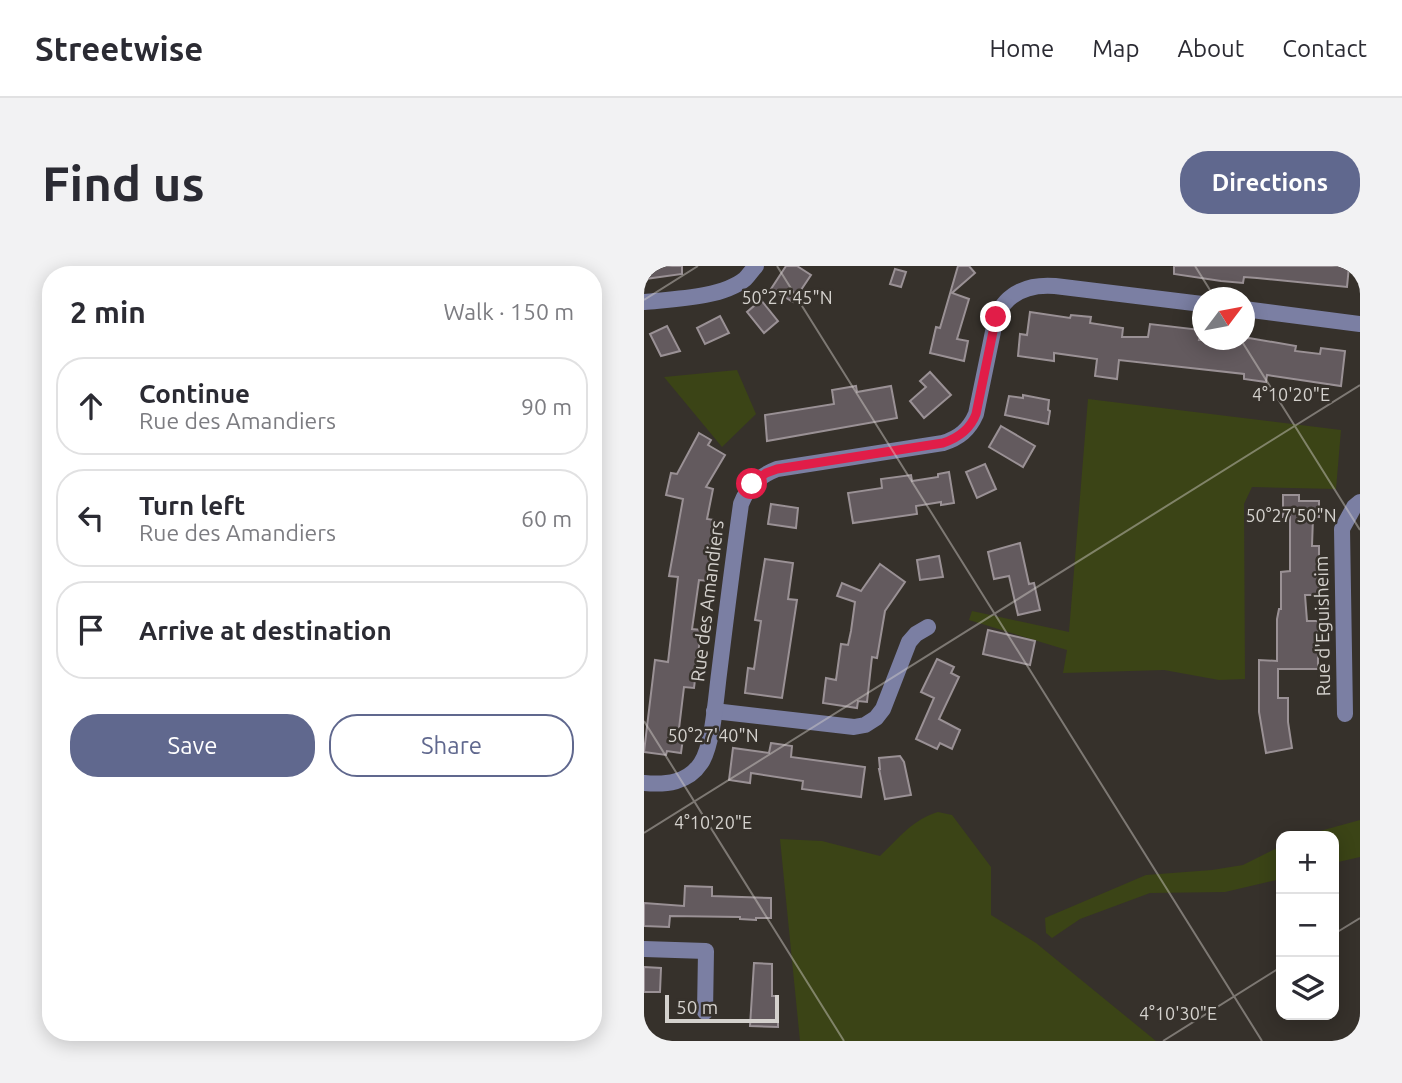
<!DOCTYPE html>
<html lang="en">
<head>
<meta charset="utf-8">
<style>
  body { margin:0; font-family:Ubuntu,sans-serif; background:#f2f2f3; color:#2b2b33 }
  .controls { position:absolute; right:21px; bottom:21px; display:grid; overflow:hidden; border-radius:14px; box-shadow:0 4px 18px #0003 }
  .controls button { width:63px; height:63px; display:grid; place-items:center; padding:0; border:0; border-bottom:2px solid #e1e1e2; background:#fff; color:#2b2b33; font:35px sans-serif }
  .compass { position:absolute; left:548px; top:21px; width:63px; height:63px; border-radius:50%; background:#fff; box-shadow:0 4px 18px #0003; rotate:58deg }
  .scale { position:absolute; left:21px; bottom:18px; width:114px; box-sizing:border-box; padding-left:7px; border:4px solid #d4d1cd; border-top:0; font-size:19px; line-height:24px; white-space:nowrap; color:#d4d1cd; -webkit-text-stroke:5px #36312b; paint-order:stroke }
  .stop { position:absolute; width:21px; height:21px; margin:-16px; border:5px solid #e11d48; border-radius:50%; background:#fff }
  .stop.end { background:#e11d48; border-color:#fff; box-shadow:0 2px 7px #0008 }
  .list { margin:0; padding:0; list-style:none }
  h2 { display:flex; justify-content:space-between; align-items:center; height:91px; margin:0; padding:0 28px; font-size:30px }
  h2 small { font-size:23px; font-weight:400; color:#7c7c81 }
  .list li { display:grid; grid-template-columns:46px 1fr auto; gap:21px; align-items:center; box-sizing:border-box; height:98px; margin:0 14px 14px; padding:0 14px; border:2px solid #e1e1e2; border-radius:28px }
  .list b { display:block; font-size:26px; white-space:nowrap }
  .list p { margin:0; font-size:23px; white-space:nowrap; color:#7c7c81 }
  .list em { font-size:23px; font-style:normal; color:#7c7c81 }
  .actions { display:flex; gap:14px; padding:21px 28px }
  .actions a { flex:1; padding:16px 0; border:2px solid #60688e; border-radius:28px; text-align:center; font-size:24px; color:#60688e }
  .actions .main { background:#60688e; color:#fff }
  .icon { flex:none; width:38px; height:38px; fill:none; stroke:currentColor; stroke-width:2; stroke-linecap:round; stroke-linejoin:round }
  .map { position:relative; flex:none; width:716px; height:775px; overflow:hidden; border-radius:28px }
  header { display:flex; align-items:center; gap:42px; box-sizing:border-box; height:98px; padding:0 35px; background:#fff; border-bottom:2px solid #e1e1e2 }
  header strong { font-size:33px }
  nav { display:flex; gap:38px; margin-inline-start:auto; font-size:24px }
  .intro { display:flex; align-items:center; justify-content:space-between; box-sizing:border-box; height:168px; padding:0 42px }
  h1 { margin:0; font-size:49px }
  .button { padding:18px 32px; border-radius:28px; background:#60688e; color:#fff; font-size:24px; font-weight:700 }
  main { display:flex; gap:42px; padding:0 42px }
  aside { flex:1; background:#fff; border-radius:28px; box-shadow:0 4px 18px #0003 }
  .map>svg:first-child { display:block }
</style>
</head>
<body>
<header>
<strong>Streetwise</strong>
<nav><a>Home</a><a>Map</a><a>About</a><a>Contact</a></nav>
</header>
<div class="intro"><h1>Find us</h1><a class="button">Directions</a></div>
<main>
<aside>
<h2>2 min<small>Walk · 150 m</small></h2>
<ul class="list">
<li><svg class="icon" aria-label="ahead" viewBox="0 0 24 24"><path d="M12 20V5M6 11l6-6 6 6"/></svg><div><b>Continue</b><p>Rue des Amandiers</p></div><em>90 m</em></li>
<li><svg class="icon" aria-label="left" viewBox="0 0 24 24"><path d="M17 20v-9H6M10 6l-5 5 5 5"/></svg><div><b>Turn left</b><p>Rue des Amandiers</p></div><em>60 m</em></li>
<li><svg class="icon" aria-label="arrive" viewBox="0 0 24 24"><path d="M6 21V4h12l-3 4 3 4H6"/></svg><div><b>Arrive at destination</b></div></li>
</ul>
<div class="actions"><a class="main">Save</a><a>Share</a></div>
</aside>
<div class="map">
<svg width="716" height="775" viewBox="0 0 716 775">
  <rect width="100%" height="100%" fill="#36312b"/>
  <g fill="#3b4416">
    <path d="M93,104L112,148L78,181L20,111Z"/>
    <path d="M444,133L697,164L692,223L608,221L600,238L601,413L575,414L520,404L419,407L423,384L325,354L328,345L425,366Z"/>
    <path d="M294,546L308,549L347,601V649L392,677L512,775H156L136,573L178,575L236,590C254,573 269,553 294,546Z"/>
    <path d="M716,554V591L690,597V570H658Z"/>
    <path d="M637,580V613L581,626L506,627L436,653L408,672L402,667L401,652L502,609L568,604L599,599Z"/>
  </g>
  <g fill="#635a5e" stroke="#9a9195" stroke-width="2">
    <path d="M4,0H38V8L1,13Z"/>
    <path d="M142,0H153L167,9L149,36L127,23Z"/>
    <path d="M314,0H325L331,7L308,27L325,33L313,73L324,75L320,95L286,87L292,61L296,62Z"/>
    <path d="M530,0H705L703,21L613,12L600,11L599,17L577,15L530,8Z"/>
    <path d="M251,3L262,6L257,21L246,18Z"/>
    <path d="M117,34L134,55L120,67L103,46Z"/>
    <path d="M386,46L426,52L427,49L447,51L446,57L479,62L478,71H504L506,58L557,64L555,74L605,72L652,80L651,85L676,88L677,82L701,85L697,120L623,109L622,116L600,113V108L475,94L473,113L451,110L453,93L410,87V95L374,90L376,68L383,69Z"/>
    <path d="M76,50L85,67L61,78L53,62Z"/>
    <path d="M23,60L36,85L17,90L6,68Z"/>
    <path d="M286,106L307,129L280,152L266,135L282,121L276,115Z"/>
    <path d="M212,120L213,126L247,120L253,152L123,175L121,149L190,138L188,124Z"/>
    <path d="M379,129L405,134L404,144L406,145L404,158L361,149L365,130L379,132Z"/>
    <path d="M357,160L391,180L379,201L345,181Z"/>
    <path d="M55,167L67,174L64,179L81,189L62,221L69,223L63,253L71,254L64,315L55,314L48,363L57,364L50,422L40,421L34,471L39,472L37,487L23,485L22,489L0,486L11,394L24,396L34,311L25,310L39,233L22,229L27,207L33,208Z"/>
    <path d="M341,198L352,223L333,232L322,206Z"/>
    <path d="M305,206L310,237L297,239V236L272,240L273,248L209,257L204,227L238,222L237,213L267,209L268,215L294,211V208Z"/>
    <path d="M639,229H655V235H675V251H669L668,280H675V329H661L663,355H674V403H634V432H644V456L648,482L622,487L615,446V394L633,395V353L635,343H637V306L646,305V251H639Z"/>
    <path d="M127,238L154,242L152,262L124,258Z"/>
    <path d="M376,277L385,318L390,317L396,344L374,349L365,310L350,313L344,286Z"/>
    <path d="M295,290L299,311L276,314L273,294Z"/>
    <path d="M121,293L149,297L144,333L153,334L138,432L101,427L104,402L110,403L117,355L111,354Z"/>
    <path d="M236,298L261,316L241,345L233,392L228,391L223,436L214,435L213,442L179,437L182,412L192,414L197,378L204,379L207,365L211,336L193,330L198,317L217,325Z"/>
    <path d="M344,364L391,375L386,399L339,388Z"/>
    <path d="M293,393L310,401L307,407L315,411L295,453L316,464L308,483L296,477L293,483L272,473L290,432L277,426Z"/>
    <path d="M127,477L148,480L147,491L221,501L217,531L158,523L159,515L107,507L106,517L85,514L89,482L125,487Z"/>
    <path d="M256,490L260,496L267,529L241,533L235,503H236L235,492Z"/>
    <path d="M41,620L68,621V630L127,632V652H112V654L96,653V651L26,650L25,661L0,660V637L40,640Z"/>
    <path d="M110,697L128,698V730H134V761L106,760Z"/>
    <path d="M0,701L17,702L16,726H0Z"/>
  </g>
  <g fill="none" stroke-linecap="round" stroke-linejoin="round">
    <g stroke="#7b7fa3" stroke-width="16">
      <path d="M0,36C29,33 78,32 101,13C105,9 108,4 112,0"/>
      <path d="M600,43L716,58"/>
      <path d="M70,445L210,461L221,459L232,452L239,443L265,376L272,368L284,361"/>
      <path d="M701,448L698,263L710,241L716,236"/>
      <path d="M0,517C22,519 44,517 57,497C69,479 72,431 75,408C82,351 89,295 97,238C104,220 115,210 133,203L299,177C315,172 325,164 332,148L352,51C363,26 385,18 411,20L558,38"/>
      <path d="M0,683L62,685L61,746"/>
    </g>
  </g>
  <g fill="none" stroke-linecap="round" stroke-linejoin="round">
    <path stroke="#e11d48" stroke-width="9" d="M108,218L122,207L133,203L299,177C314,172 326,164 332,148L352,51"/>
  </g>
  <path fill="none" stroke="#d4d1cd" stroke-width="2" stroke-opacity="0.45" d="M133,0L618,775M551,0L571,32M0,34L54,0M597,74L716,264M0,455L200,775M0,567L716,119M690,668L716,652M519,775L637,701"/>
  <g text-anchor="middle" stroke-width="5" stroke-linejoin="round" paint-order="stroke">
    <g font-size="19" fill="#d4d1cd" stroke="#36312b">
      <text transform="translate(63 335) rotate(-83)" y="7">Rue des Amandiers</text>
      <text transform="translate(678 360) rotate(-91)" y="7">Rue d'Eguisheim</text>
    </g>
  </g>
  <g font-size="18" text-anchor="middle" fill="#d4d1cd" stroke="#36312b" stroke-width="5" stroke-linejoin="round" paint-order="stroke">
    <text x="143" y="38">50°27'45"N</text>
    <text x="647" y="135">4°10'20"E</text>
    <text x="647" y="256">50°27'50"N</text>
    <text x="69" y="476">50°27'40"N</text>
    <text x="69" y="563">4°10'20"E</text>
    <text x="534" y="754">4°10'30"E</text>
  </g>
</svg>
<div class="controls">
<button>+</button>
<button>−</button>
<button><svg class="icon" aria-label="layers" viewBox="0 0 24 24"><path d="M12 4l9 5-9 5-9-5zM3 14l9 5 9-5"/></svg></button>
</div>
<svg class="compass" viewBox="-18 -18 36 36"><path d="M0-13l5 13h-10z" fill="#e53935"/><path d="M0 13l5-13h-10z" fill="#7c7c81"/></svg>
<div class="scale">50 m</div>
<div class="stop" style="left:108px;top:218px"></div>
<div class="stop end" style="left:352px;top:51px"></div>
</div>
</main>
</body>
</html>
